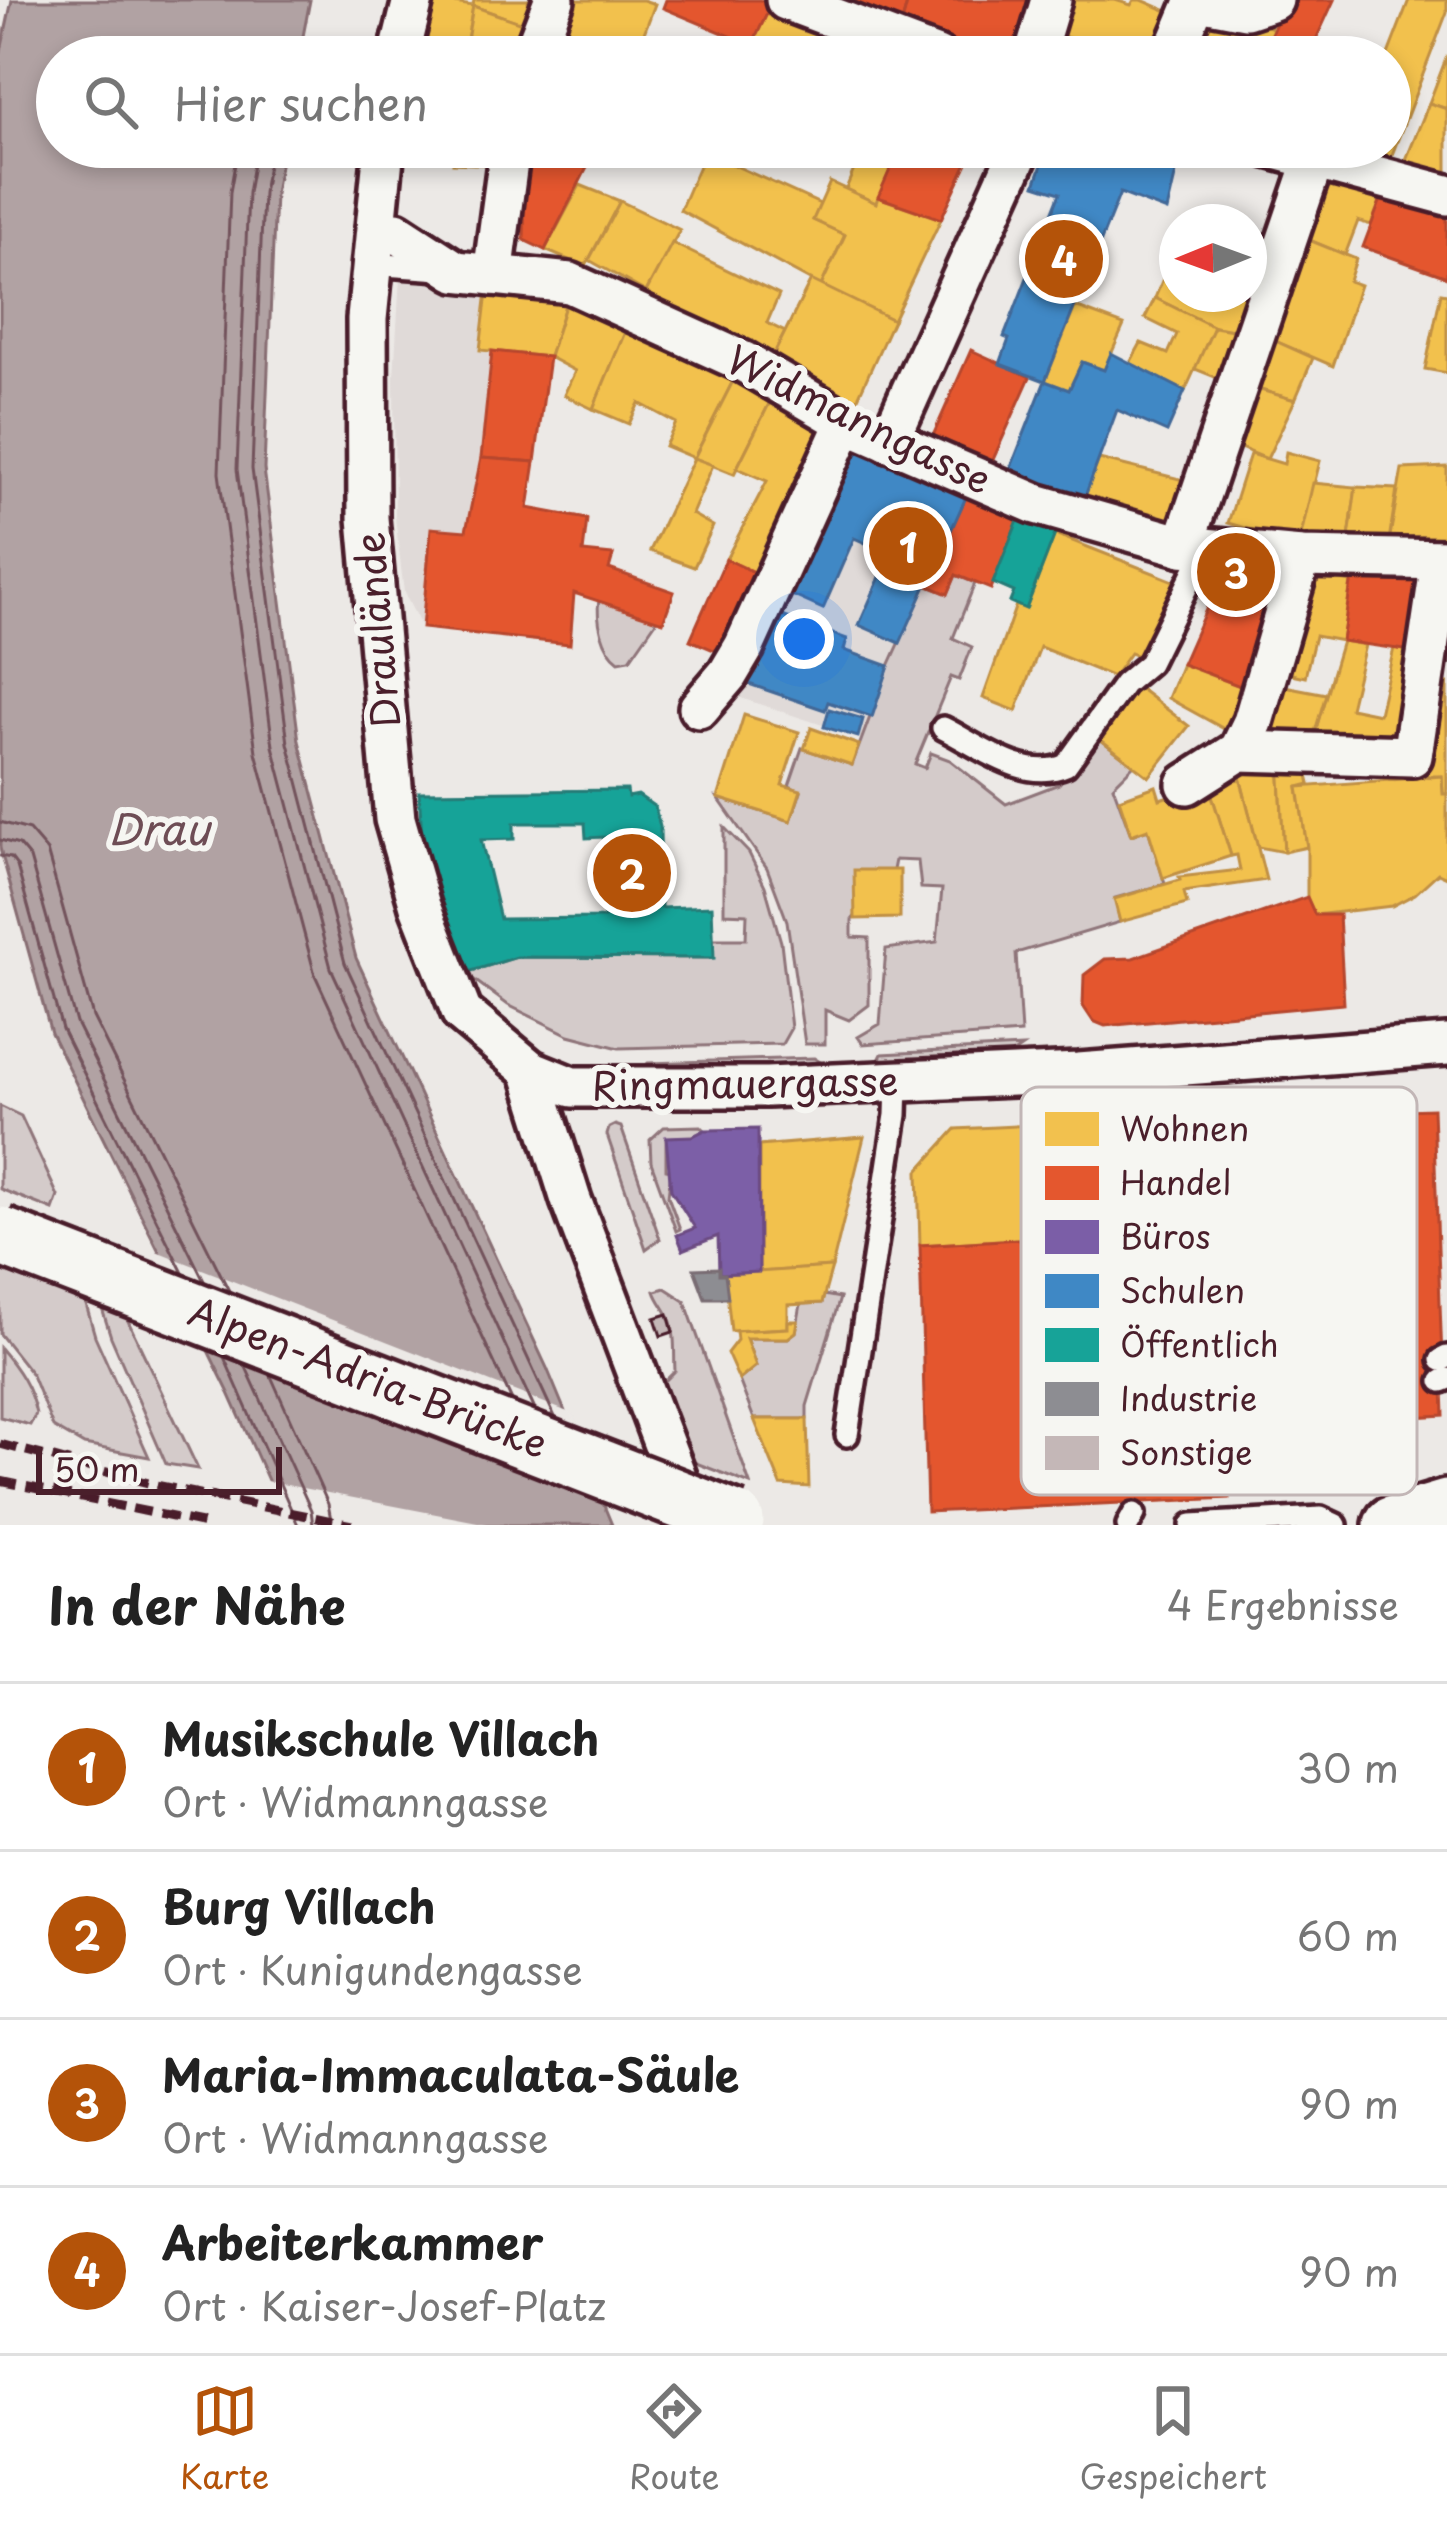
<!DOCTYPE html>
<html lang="de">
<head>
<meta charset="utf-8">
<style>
  body { margin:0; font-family:"Playpen Sans",sans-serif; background:#f6f6f6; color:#222 }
  .compass { position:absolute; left:1159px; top:204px; width:108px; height:108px; border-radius:50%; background:#fff; box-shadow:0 6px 18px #0003; rotate:269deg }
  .scale { position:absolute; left:36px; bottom:30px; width:246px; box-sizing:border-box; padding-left:12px; border:6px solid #4a1f2b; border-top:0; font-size:33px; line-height:42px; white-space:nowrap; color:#4a1f2b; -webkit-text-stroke:9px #f6f6f2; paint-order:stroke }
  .you { position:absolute; left:804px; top:639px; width:42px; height:42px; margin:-30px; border:9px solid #fff; border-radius:50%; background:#1a73e8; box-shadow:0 0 0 18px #1a73e833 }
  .badge { display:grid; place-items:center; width:78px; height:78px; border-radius:50%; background:#b45309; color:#fff; font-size:39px; font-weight:700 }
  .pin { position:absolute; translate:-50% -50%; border:6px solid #fff; box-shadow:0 3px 12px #0006 }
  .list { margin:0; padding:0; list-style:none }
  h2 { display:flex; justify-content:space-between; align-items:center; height:156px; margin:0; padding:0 48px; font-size:51px }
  h2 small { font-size:39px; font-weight:400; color:#767676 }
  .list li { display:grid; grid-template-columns:78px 1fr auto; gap:36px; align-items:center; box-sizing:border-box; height:168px; padding:0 48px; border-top:3px solid #e0e0e0 }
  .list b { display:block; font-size:45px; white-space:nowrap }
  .list p { margin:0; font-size:39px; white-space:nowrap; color:#767676 }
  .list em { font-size:39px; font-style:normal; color:#767676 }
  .icon { flex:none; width:66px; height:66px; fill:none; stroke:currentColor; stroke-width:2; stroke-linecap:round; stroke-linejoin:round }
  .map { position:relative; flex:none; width:1447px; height:1525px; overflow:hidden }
  .search { position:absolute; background:#fff; box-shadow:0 6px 18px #0003; left:36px; right:36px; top:36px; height:132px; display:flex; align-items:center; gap:30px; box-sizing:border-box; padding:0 42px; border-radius:66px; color:#767676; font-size:45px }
  .sheet { height:828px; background:#fff }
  nav { display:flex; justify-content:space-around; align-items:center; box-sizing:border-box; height:168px; border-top:3px solid #e0e0e0; background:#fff; font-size:33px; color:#767676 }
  nav a { display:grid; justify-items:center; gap:6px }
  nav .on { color:#b45309 }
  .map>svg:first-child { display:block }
</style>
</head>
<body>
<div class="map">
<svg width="1447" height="1525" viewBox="0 0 1447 1525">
  <rect width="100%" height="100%" fill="#ece9e6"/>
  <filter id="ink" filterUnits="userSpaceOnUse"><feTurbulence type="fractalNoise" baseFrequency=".00833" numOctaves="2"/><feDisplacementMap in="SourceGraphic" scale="24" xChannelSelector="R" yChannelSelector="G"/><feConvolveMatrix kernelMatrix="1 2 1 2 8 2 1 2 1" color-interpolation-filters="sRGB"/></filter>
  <g filter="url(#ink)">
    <g fill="#e0dad8">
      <path d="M400,276L488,283L480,349L492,351L481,458L466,531L431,528L422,628L404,593L395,516L394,377Z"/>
      <path d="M841,441L966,497L889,666L862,738L738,697Z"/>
    </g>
    <g fill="#d4cbca" stroke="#8f757a" stroke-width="3">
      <path d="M956,575L975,583L953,638L972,647L959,680L951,677L915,764L925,768L931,753L950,760L1006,804L1059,784L1096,736L1134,765L1113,786L1131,835L1148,829L1165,884L1115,898L1120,922L1016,953L1021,1033L863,1044L858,1037L880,1024L886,949L937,942L942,889L921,888L918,861L895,860L893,870L852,920V937L869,938V1005L849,1020L825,1010V1044H805L787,921L767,868L718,798L791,821L801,791L789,786L802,748L852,765L889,666L926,585L948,594Z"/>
      <path d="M599,598L657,620L630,659L619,661C602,649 596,619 599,598Z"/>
      <path d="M724,827L749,853L765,886L781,942L791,1028L782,1044L619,1048L569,1035L508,1005L465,973L517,957L713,958V939H746L747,914L724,913Z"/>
      <path d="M1022,1047L1003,1060L883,1066L879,1060L882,1054Z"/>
      <path d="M814,1058L822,1063L817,1069L643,1068L648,1063Z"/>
      <path d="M0,1106L21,1116L58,1196L53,1210L0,1189Z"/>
      <path d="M615,1125L621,1127L660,1239L646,1249L607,1135L609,1128Z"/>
      <path d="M701,1126L705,1130L693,1136L666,1138V1169L671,1170L668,1196L680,1229L676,1231L651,1162L650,1140L664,1127Z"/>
      <path d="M0,1260L82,1291L95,1336L149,1457L84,1445L53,1427L31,1373L0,1334Z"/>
      <path d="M665,1288L685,1301L750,1484L678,1456L658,1388L675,1371C674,1354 676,1335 670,1319C666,1309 658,1301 655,1291Z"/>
      <path d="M824,1295L840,1298L807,1406V1419H754L739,1380L756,1366L746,1338H788L796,1332L801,1304L822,1303Z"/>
      <path d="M99,1299L121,1306L198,1469L166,1464L111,1337Z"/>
      <path d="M0,1348C17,1368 31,1388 36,1414L30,1425L0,1417Z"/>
    </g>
    <path fill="#b1a2a3" stroke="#886e73" stroke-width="3" d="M12,0H310L299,57H57V147H283L275,194L264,469L299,741L356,958L547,1368L612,1525H288L229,1393L51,1033L0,848V56Z"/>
    <g fill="#ece9e6">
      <path d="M151,1249L573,1414L607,1497L193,1334Z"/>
      <path d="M261,1480L493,1525H282Z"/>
    </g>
    <g fill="#f2c14e" stroke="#c09044" stroke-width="3">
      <path d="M435,0L473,6L464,57H423Z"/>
      <path d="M474,0H535L525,24L473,6Z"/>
      <path d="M573,0H643L655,4L635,57H613L562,32Z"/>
      <path d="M1059,0H1115L1131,5L1134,0H1142L1179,16L1165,57H1124L1048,31Z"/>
      <path d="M1409,0H1447V12L1390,160L1352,150L1390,147L1387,57Z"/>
      <path d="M771,5L868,45L862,57H771L752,45Z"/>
      <path d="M473,6L525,24L515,57H464Z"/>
      <path d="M1232,14L1273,28L1263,57H1180L1194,22L1227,27Z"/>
      <path d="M562,32L613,57H552Z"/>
      <path d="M1447,56V109L1429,103Z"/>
      <path d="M1429,103L1447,109V186L1401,172Z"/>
      <path d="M454,147H501L498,165L453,163Z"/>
      <path d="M663,147H707L700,165Z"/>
      <path d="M856,147H900L876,203L846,189L862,150Z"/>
      <path d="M705,152L820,204L813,220L845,235L821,286L680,210Z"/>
      <path d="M1338,181L1382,196L1371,225L1358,221L1345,255L1309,240L1327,187Z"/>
      <path d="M830,182L876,203L878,197L941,219L893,320L821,286L845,235L813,220Z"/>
      <path d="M580,185L620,201L585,267L545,250Z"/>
      <path d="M620,201L680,230L646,292L589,260Z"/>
      <path d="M1309,240L1356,259L1349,281L1360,285L1333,366L1275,341Z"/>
      <path d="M672,243L779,295L767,323L785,332L771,360L646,292Z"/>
      <path d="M1171,259L1177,261V294H1249V264L1266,269L1246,332L1214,327L1155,298Z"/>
      <path d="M811,280L893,320L856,402L771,360Z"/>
      <path d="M488,283L568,296L549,357L480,350Z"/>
      <path d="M1441,293L1447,294V373L1425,369Z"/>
      <path d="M568,296L628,325L593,409L564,395L575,371L549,357Z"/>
      <path d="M1155,298L1214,327L1185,391L1130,363L1141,343L1168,354L1177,334L1145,318Z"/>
      <path d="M1075,307L1124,325L1104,370L1082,362L1069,390L1045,381Z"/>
      <path d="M628,325L733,381L694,458L665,446L676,423L639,403L629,424L593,409Z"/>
      <path d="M1214,327L1246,332L1230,383L1195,369Z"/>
      <path d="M1264,336L1313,358L1295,400L1250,387Z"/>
      <path d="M733,381L770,402L734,474L694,458Z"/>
      <path d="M1250,387L1295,400L1267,459L1228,443Z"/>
      <path d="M770,402L832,432L764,577L726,559L767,481L737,468Z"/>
      <path d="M1286,452L1320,461L1299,544L1228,523L1250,454L1284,464Z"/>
      <path d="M694,458L713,465L692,514L713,526L694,567L650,551Z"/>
      <path d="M1099,459L1184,480L1168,529L1081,507Z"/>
      <path d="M1447,467V547H1388L1402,469Z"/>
      <path d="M1313,483L1356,487L1348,545L1299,544Z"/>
      <path d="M1356,487L1397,489L1388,547L1348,545Z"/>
      <path d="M1055,534L1174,581L1141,657L1130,653L1113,677L1040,647L1016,711L983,698L1016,605L1026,609Z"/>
      <path d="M1304,572L1351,582L1342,641L1315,636L1305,677L1277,671Z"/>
      <path d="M1342,641L1365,645L1350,708L1379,714L1394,648L1419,652L1395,748L1312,742Z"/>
      <path d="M1182,664L1256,692L1235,735L1168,698Z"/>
      <path d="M1447,683V794H1443L1442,776H1425V684Z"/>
      <path d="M1274,684L1326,694L1312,742L1258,738Z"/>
      <path d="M1135,685L1189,726L1149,777L1096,736Z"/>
      <path d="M744,715L799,732L782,785L801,790L791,821L718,798Z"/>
      <path d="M811,728L859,745L852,765L804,749Z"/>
      <path d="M1279,759L1284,852L1258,847L1239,773Z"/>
      <path d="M1279,759H1304L1310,784L1298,787L1307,847L1284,852Z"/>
      <path d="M1239,773L1266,880L1184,892L1187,904L1120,922L1114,899L1180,880L1179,877L1240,870L1237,855L1231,856L1208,783Z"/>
      <path d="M1442,776L1443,794H1447V877L1438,873L1415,894L1392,906L1315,915L1307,897V847L1298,787Z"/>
      <path d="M1208,783L1231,856L1163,878L1148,829L1131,835L1119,799L1156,786L1160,799Z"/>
      <path d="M854,870H900V918L855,919Z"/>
      <path d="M1073,1123L1078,1235L920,1245L918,1171L956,1129Z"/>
      <path d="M864,1137L832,1267L759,1272V1146Z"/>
      <path d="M832,1267L822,1303L788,1305V1328L731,1331L725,1274Z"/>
      <path d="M788,1321H798L796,1332L788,1338H746L756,1366L739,1380L727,1353L737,1340L736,1331L788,1328Z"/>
      <path d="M754,1419H807L809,1487L781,1485Z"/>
    </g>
    <g fill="#e4572e" stroke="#b6462d" stroke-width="3">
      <path d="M666,0H760L771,5L752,45L663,8Z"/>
      <path d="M812,0H908L899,34Z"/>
      <path d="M908,0H1045L1030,57H960L959,51L899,34Z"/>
      <path d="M1286,0H1334L1308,57H1288L1265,48Z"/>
      <path d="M526,147L594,154L545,250L524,240Z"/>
      <path d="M900,147L973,150L941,219L878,197Z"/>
      <path d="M1386,186L1447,209V277L1363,247Z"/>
      <path d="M971,350L1030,377L987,473L928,447Z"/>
      <path d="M492,351L549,357L535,462L481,458Z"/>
      <path d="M481,458L535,462L528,508L587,519L583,552L613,555L609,569L674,592L663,622L574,593L570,644L422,628L431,528L466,531Z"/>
      <path d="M966,497L1019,518L991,589L956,575L948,594L926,585Z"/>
      <path d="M726,559L764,577L728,656L690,640Z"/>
      <path d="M1353,571L1428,574L1419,652L1342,641Z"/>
      <path d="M1220,578L1280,601L1256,692L1182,664Z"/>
      <path d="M1307,897L1315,915H1339L1344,1004L1105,1026L1093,1021L1083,1006L1084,975L1105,959L1133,958Z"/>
      <path d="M1433,1109L1444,1415L1298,1424L1300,1487L1229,1489V1498L927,1512L920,1245L1165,1230L1225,1164L1181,1129L1180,1117Z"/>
    </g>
    <path fill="#7b5ea7" stroke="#6c4b82" stroke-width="3" d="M758,1129L759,1272L719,1274L718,1236L683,1250L677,1235L695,1228L671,1190L666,1137L693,1136L705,1130Z"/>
    <g fill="#3f88c5" stroke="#426897" stroke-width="3">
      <path d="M1079,147H1182L1167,211L1120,193L1045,381L1000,364L1009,339L1004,337L1060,193L1035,185L1045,156L1072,164Z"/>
      <path d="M1111,353L1185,391L1167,432L1117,410L1081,507L1008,475L1045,381L1069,390L1082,362L1104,370Z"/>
      <path d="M841,441L966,497L900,643L859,625L890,554L854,538L823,609L776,588Z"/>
      <path d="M768,611L847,639L844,650L889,666L872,717L828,702L825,710L743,682Z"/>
      <path d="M829,709L863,719L858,737L824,727Z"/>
    </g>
    <g fill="#17a398" stroke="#267b77" stroke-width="3" fill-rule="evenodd">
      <path d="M1019,518L1055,534L1026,609L1010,602L1014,592L993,583Z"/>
      <path d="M627,790L628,797L638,795L655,807L660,827L661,908L712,906L714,958L517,957L465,973L422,835L419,792ZM514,823H585L586,838L604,837V918L500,919L481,840L514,839Z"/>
    </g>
    <path fill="#8d8d92" stroke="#796c73" stroke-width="3" d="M719,1268V1274H725L728,1298H705L694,1269Z"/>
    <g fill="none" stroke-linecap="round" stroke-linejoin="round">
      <g stroke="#73535b" stroke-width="3">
        <path d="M238,147L230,192L219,473L256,752L315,975L512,1401"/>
        <path d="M256,147L248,193L237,469L273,746L331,968L535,1410"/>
        <path d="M271,147L263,193L252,469L288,743L345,963L555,1417"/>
        <path d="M0,822L29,830L47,851L93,1017L229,1291"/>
        <path d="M0,840L19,845L30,858L76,1023L204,1281"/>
        <path d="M0,856L11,858L17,866L62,1029L183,1273"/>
        <path d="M224,1357L298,1525"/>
        <path d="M245,1365L311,1510L313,1525"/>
        <path d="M270,1374L328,1504L332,1525"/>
      </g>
    </g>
    <path fill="#c4b7b7" stroke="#4a1f2b" stroke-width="3" d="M668,1314L673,1332L661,1336L655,1318Z"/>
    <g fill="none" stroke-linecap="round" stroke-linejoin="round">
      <g stroke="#4a1f2b" stroke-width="30">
        <g id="lane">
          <path d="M370,264L441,269"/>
          <path d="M943,728C979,746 1025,783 1066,765L1124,684L1149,663L1206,548"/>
          <path d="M1441,1360L1447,1357"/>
          <path d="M1442,1381L1447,1379"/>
          <path d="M847,1435L896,1115L897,1083"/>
          <path d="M1128,1525L1134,1514"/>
          <path d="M1192,1525L1321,1518L1336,1525"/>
        </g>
      </g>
      <g stroke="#4a1f2b" stroke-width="48">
        <g id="street">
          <path d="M786,0L937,57"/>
          <path d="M1199,0L1246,9L1273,0"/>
          <path d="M399,57L413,0"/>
          <path d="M532,57L554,0"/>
          <path d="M1034,57L1051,0"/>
          <path d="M1172,57L1196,0"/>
          <path d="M384,147L367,319L368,518L395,819L420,906L462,1013L530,1070L572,1087H767L1079,1073L1447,1045"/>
          <path d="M1268,147L1447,195"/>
          <path d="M396,232L456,271L570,283L744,362L846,422L1036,504L1183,546L1301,557L1447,560"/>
          <path d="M493,275L510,147"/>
          <path d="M889,441L1021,147"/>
          <path d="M1183,546L1314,160"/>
          <path d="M699,708L728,674L744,647L846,422"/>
          <path d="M1239,751L1412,756L1441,561"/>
          <path d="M1187,784L1239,751L1253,722L1301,557"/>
          <path d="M530,1070L571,1200L691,1516"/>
        </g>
      </g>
      <g stroke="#4a1f2b" stroke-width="66">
        <path id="secondary" d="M1393,1525L1447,1509"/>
      </g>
      <use href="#lane" stroke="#f6f6f2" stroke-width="21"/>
      <use href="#street" stroke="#f6f6f2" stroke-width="39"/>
      <use href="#secondary" stroke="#f6f6f2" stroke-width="57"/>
      <g stroke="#4a1f2b" stroke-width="9" stroke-dasharray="18 9" stroke-linecap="butt">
        <path d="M0,1444L156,1485L352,1525"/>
        <path d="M0,1481L211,1525"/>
      </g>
      <g stroke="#4a1f2b" stroke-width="66" stroke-linecap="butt">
        <path id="secondary-bridge" d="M0,1236L735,1521"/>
      </g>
      <use href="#secondary-bridge" stroke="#f6f6f2" stroke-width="57"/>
    </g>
  </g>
  <g text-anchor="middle" stroke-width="12" stroke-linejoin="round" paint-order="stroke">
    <g font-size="39" fill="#4a1f2b" stroke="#f6f6f2">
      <text transform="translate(859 420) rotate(26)" y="14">Widmanngasse</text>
      <text transform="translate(378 630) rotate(-95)" y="14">Draulände</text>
      <text transform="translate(745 1084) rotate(-1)" y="14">Ringmauergasse</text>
      <text transform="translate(368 1378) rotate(21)" y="14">Alpen-Adria-Brücke</text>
    </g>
    <g font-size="42" font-style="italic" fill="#6e4d55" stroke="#f6f6f2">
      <text x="159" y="845">Drau</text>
    </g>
  </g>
  <rect x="1021" y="1087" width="396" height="408" rx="18" fill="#f6f6f2" stroke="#c2b6b6" stroke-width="3"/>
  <rect x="1045" y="1112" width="54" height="34" fill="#f2c14e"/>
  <rect x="1045" y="1166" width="54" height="34" fill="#e4572e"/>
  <rect x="1045" y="1220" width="54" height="34" fill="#7b5ea7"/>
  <rect x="1045" y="1274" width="54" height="34" fill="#3f88c5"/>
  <rect x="1045" y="1328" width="54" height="34" fill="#17a398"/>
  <rect x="1045" y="1382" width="54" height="34" fill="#8d8d92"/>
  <rect x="1045" y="1436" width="54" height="34" fill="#c4b7b7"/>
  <g font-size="33" fill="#4a1f2b">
    <text x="1120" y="1141">Wohnen</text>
    <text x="1120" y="1195">Handel</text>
    <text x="1120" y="1249">Büros</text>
    <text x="1120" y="1303">Schulen</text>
    <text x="1120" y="1357">Öffentlich</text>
    <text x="1120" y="1411">Industrie</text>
    <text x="1120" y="1465">Sonstige</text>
  </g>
</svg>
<svg class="compass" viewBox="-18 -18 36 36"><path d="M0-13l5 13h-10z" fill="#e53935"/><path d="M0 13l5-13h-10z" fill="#767676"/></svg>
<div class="scale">50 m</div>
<div class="you"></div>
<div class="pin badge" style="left:908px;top:546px">1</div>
<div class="pin badge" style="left:632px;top:873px">2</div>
<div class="pin badge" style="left:1236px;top:572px">3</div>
<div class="pin badge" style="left:1064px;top:259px">4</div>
<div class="search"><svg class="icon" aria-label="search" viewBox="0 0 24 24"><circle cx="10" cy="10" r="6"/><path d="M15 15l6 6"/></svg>Hier suchen</div>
</div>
<section class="sheet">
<h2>In der Nähe<small>4 Ergebnisse</small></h2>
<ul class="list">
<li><span class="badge">1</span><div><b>Musikschule Villach</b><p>Ort · Widmanngasse</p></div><em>30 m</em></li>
<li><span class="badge">2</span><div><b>Burg Villach</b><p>Ort · Kunigundengasse</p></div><em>60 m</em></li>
<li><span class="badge">3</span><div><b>Maria-Immaculata-Säule</b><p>Ort · Widmanngasse</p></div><em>90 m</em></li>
<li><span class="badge">4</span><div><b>Arbeiterkammer</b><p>Ort · Kaiser-Josef-Platz</p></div><em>90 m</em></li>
</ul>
</section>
<nav>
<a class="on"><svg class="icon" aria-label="map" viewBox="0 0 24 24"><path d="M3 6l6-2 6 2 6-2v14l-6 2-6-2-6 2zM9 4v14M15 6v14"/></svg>Karte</a>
<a><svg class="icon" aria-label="directions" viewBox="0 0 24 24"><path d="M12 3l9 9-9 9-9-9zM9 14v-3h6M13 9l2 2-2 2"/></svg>Route</a>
<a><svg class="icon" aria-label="saved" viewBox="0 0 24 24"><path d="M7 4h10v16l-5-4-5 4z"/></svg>Gespeichert</a>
</nav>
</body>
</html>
